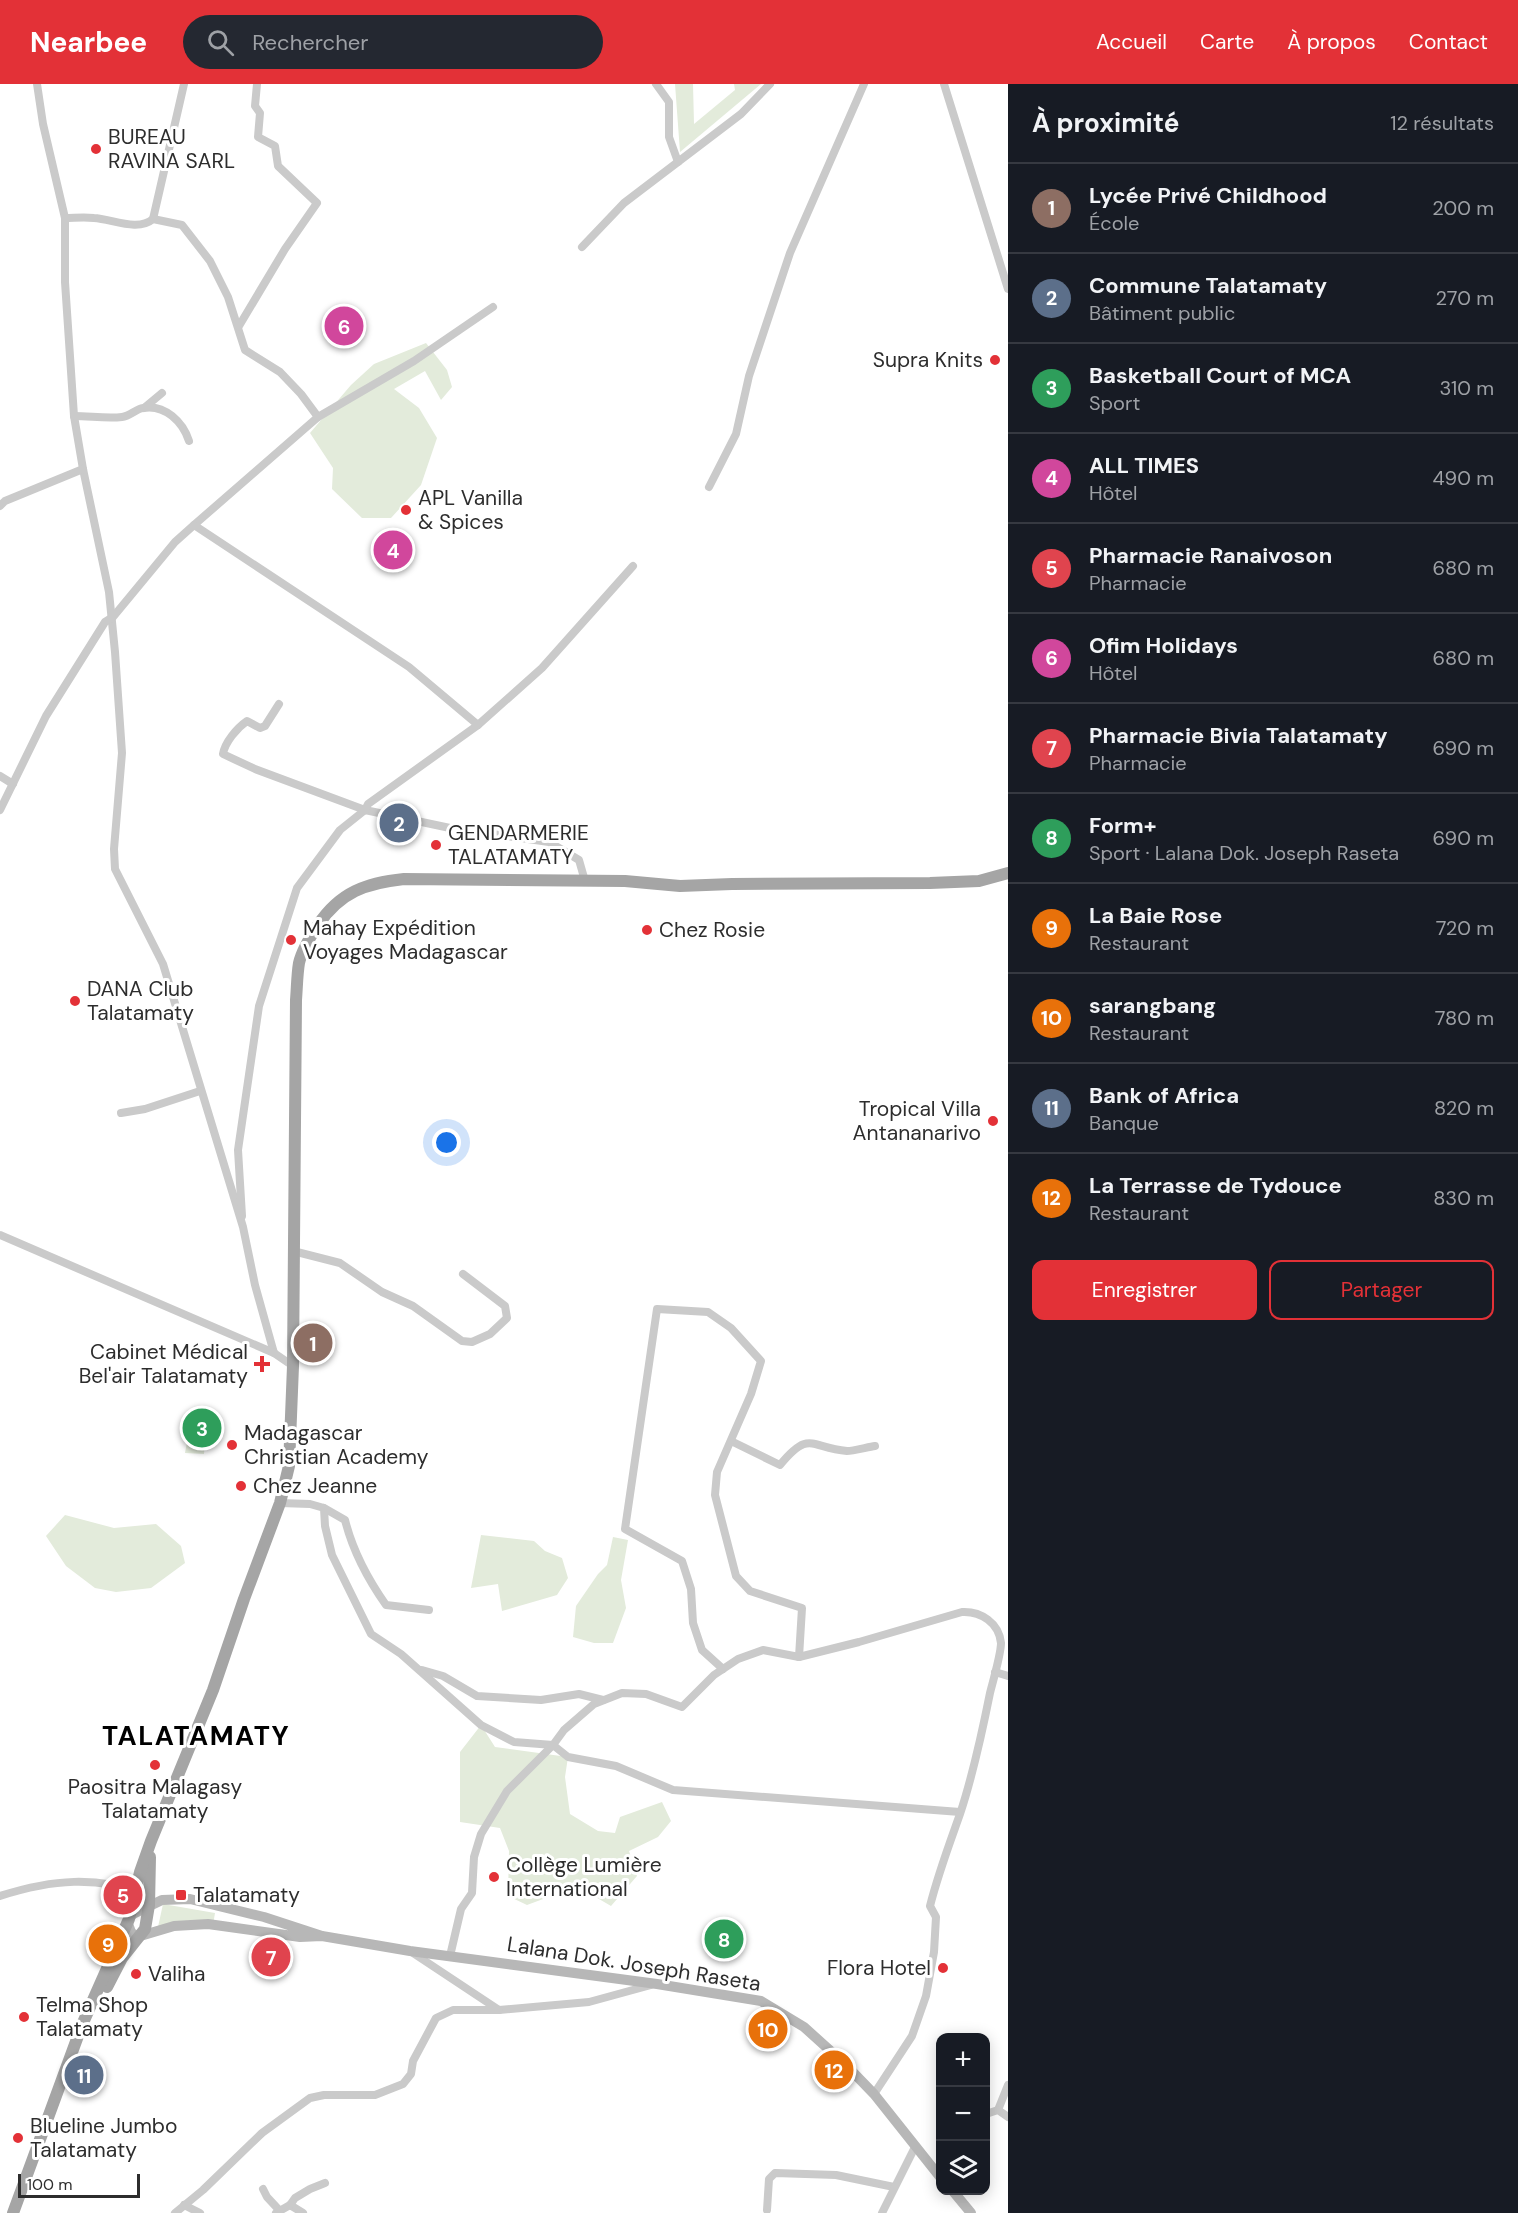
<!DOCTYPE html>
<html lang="fr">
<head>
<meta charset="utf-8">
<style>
  body { margin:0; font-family:"DM Sans",sans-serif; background:#242831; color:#f1f3f6 }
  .controls { position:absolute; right:18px; bottom:18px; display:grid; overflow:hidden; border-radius:12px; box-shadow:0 3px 15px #0003 }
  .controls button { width:54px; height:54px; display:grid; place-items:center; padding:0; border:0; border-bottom:2px solid #363941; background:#171b24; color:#f1f3f6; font:30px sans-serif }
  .scale { position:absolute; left:18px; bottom:15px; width:122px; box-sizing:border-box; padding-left:6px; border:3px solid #2d2d2d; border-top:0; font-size:16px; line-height:21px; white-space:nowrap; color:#2d2d2d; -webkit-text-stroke:4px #fff; paint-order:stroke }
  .you { position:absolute; left:447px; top:1059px; width:21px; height:21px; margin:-15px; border:4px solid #fff; border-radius:50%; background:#1a73e8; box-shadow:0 0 0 9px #1a73e833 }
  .badge { display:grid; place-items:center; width:39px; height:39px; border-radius:50%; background:#e33137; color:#fff; font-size:20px; font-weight:700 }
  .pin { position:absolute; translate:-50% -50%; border:3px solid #fff; box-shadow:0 2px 6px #0006 }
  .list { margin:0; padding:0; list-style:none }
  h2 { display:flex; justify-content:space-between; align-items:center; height:78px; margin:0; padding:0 24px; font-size:26px }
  h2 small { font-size:20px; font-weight:400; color:#9ea1a6 }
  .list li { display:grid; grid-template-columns:39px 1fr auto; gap:18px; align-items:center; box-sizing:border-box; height:90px; padding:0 24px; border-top:2px solid #363941 }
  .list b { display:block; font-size:22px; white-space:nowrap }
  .list p { margin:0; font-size:20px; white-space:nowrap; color:#9ea1a6 }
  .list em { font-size:20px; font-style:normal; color:#9ea1a6 }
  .actions { display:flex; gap:12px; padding:18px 24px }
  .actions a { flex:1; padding:14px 0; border:2px solid #e33137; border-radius:12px; text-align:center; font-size:21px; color:#e33137 }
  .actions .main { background:#e33137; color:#fff }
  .icon { flex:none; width:33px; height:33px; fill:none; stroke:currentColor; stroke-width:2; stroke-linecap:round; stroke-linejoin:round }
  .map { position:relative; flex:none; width:1008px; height:2129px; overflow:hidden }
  header { display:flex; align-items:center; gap:36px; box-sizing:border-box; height:84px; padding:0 30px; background:#e33137; color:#fff }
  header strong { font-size:28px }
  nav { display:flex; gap:33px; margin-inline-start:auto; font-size:21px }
  .search { width:420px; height:54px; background:#242831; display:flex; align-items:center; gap:15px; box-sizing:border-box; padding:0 21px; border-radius:33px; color:#9ea1a6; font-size:22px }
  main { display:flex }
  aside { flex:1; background:#171b24 }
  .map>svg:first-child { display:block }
</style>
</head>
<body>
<header>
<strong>Nearbee</strong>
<div class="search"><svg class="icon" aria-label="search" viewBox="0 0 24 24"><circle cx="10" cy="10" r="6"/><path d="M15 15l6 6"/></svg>Rechercher</div>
<nav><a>Accueil</a><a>Carte</a><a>À propos</a><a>Contact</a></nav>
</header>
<main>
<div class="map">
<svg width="1008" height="2129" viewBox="0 0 1008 2129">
  <rect width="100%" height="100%" fill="#fff"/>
  <g fill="#e3ebdb">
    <path d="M675,0H693L694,40L735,6L734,0H761L680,68Z"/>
    <path d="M426,259L447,286L452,303L441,316L425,287L394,305L419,324L437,354L421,401L391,434H362L332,405L333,384L310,349L351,301L374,280Z"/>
    <path d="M215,1334L212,1352L205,1353L204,1370L185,1369L191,1336Z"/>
    <path d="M65,1431L114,1444L156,1440L181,1462L185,1479L151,1504L116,1508L95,1504L66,1482L46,1452Z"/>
    <path d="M481,1451L534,1457L545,1467L562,1474L568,1494L557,1511L502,1527L498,1500L471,1504Z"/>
    <path d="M613,1453L628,1456L621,1496L626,1524L613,1559H594L573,1553L576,1522L598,1490L607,1481Z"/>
    <path d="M481,1641L495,1663L568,1673L565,1693L570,1730L598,1747L615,1749L620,1733L662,1718L671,1737L658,1753L629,1767L637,1792L611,1822L587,1808H562L527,1821L508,1812L509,1767L500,1744L460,1738V1668Z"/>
    <path d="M163,1820L215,1829L213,1841L158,1843Z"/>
  </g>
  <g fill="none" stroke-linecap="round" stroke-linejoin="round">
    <g stroke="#cacaca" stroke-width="8">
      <path d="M37,0L43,40L65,134"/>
      <path d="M184,0L153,135C138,148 112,135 94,134C84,133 74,134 65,134V198L74,332L83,385L109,508L115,568L122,669L114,765L115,785L163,880L243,1143L255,1201L274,1269L293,1282"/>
      <path d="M656,0L669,18V53L678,78"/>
      <path d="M944,0L1008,205"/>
      <path d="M153,135L182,141L210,177L228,213L245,266L280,288L301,310L318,333L194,441"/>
      <path d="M582,163L624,119L741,30L770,0"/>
      <path d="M239,242L285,165L317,119L278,82L275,62L258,53L260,29L255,22L257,0"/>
      <path d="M144,324L162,309"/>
      <path d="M74,332C90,332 107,335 122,333C130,332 136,325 143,324C165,320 183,338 189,357"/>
      <path d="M318,333L414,277L493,223"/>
      <path d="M709,403L736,350L749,292L790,169L864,0"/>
      <path d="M0,422L5,417L83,385"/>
      <path d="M279,620L265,642L260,644L247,637C237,644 225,658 223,670L255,685L365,726"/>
      <path d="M478,641L542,584L633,482"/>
      <path d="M0,692L13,700"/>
      <path d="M0,726L46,632L105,538L113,533L175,458L194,441L409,583L478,641L368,720L365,726L450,744L549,758L579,776L585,797"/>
      <path d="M121,1029L145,1025L200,1007"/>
      <path d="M242,1132L238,1066L259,922L297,804L340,746L365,726"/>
      <path d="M0,1151L274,1269"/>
      <path d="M293,1167L340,1179L382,1208L413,1222L462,1257L472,1258L490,1250L507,1234L505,1222L463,1190"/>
      <path d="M731,1357L780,1381C810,1345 810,1364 847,1367C853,1367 868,1363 875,1362"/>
      <path d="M280,1419L310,1420L324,1424L325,1442L332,1471L371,1550L401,1570L481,1641L514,1658L553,1661L568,1673L616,1682L673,1706L960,1728"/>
      <path d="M324,1424L345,1436C353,1468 367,1494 386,1521L429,1526"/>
      <path d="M723,1585L702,1566L693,1539L691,1505L682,1477L625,1445L657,1225L708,1228L731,1244L761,1277L751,1310L717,1388L715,1411L736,1492L750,1507L802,1524L799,1573"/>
      <path d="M422,1586L443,1592L477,1612L541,1616L579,1610L603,1616"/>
      <path d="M995,1588L1008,1592"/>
      <path d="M0,1812C53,1795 95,1792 148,1810"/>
      <path d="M413,1869L499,1926L589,1918L651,1901"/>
      <path d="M450,1872L461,1825L472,1809L474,1773L481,1750L507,1707L553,1661L564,1646L594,1620L622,1609L646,1610L682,1623L714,1591L738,1575L763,1566L799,1573L859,1558L962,1528C981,1527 999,1539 1001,1559C1001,1570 993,1597 990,1609C982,1649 973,1691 960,1730C949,1761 938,1790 930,1822L936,1833L934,1868L926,1912L912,1952L874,2010"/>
      <path d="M998,2026L1008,2001"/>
      <path d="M986,2030L998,2026L1008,2033"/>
      <path d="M263,2105L267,2113L280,2127"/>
      <path d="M184,2121L200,2129"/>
      <path d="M290,2121L303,2129"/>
      <path d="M767,2126L769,2095L775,2089L836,2091L894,2103"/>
      <path d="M175,2129L203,2106L262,2049L310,2014L324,2011H375L403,2000L411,1990L413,1977L436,1934L453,1926H499"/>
      <path d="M276,2129L290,2121L295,2114L310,2105L325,2099"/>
      <path d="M882,2129L915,2063"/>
    </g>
    <g stroke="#b7b7b7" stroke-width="10">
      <path d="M322,1852L300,1853L208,1840L174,1842L137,1853L131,1848L128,1840L129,1835L133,1830L162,1816L190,1815L264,1833L322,1852L410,1867L657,1900L761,1917L804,1943L845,1980L874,2010L940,2093"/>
      <path d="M952,2106L971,2129"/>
    </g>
    <g stroke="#a5a5a5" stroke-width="12">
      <path d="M107,1903L122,1874L145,1845L149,1821L150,1773"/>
      <path d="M13,2129L82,1941L129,1835L140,1788L151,1757L213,1606L244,1515L280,1419L289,1382L293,1282L296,916C297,904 297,891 299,879C302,866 310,853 318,841C340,808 366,799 404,795L625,797L680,802L732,800L930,799L979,797L1008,789"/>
    </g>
  </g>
  <g fill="#e33137" stroke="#fff" stroke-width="2">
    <circle cx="96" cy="65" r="6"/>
    <circle cx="995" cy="276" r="6"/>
    <circle cx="406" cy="426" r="6"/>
    <circle cx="436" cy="761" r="6"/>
    <circle cx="647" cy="846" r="6"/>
    <circle cx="291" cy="856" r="6"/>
    <circle cx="75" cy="917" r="6"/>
    <circle cx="993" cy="1037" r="6"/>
    <path d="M259 1271h6v6h6v6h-6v6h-6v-6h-6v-6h6z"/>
    <circle cx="232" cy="1361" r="6"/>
    <circle cx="241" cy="1402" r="6"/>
    <circle cx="155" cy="1681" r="6"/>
    <circle cx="494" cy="1793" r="6"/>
    <rect x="175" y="1805" width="12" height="12" rx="3"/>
    <circle cx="943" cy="1884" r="6"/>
    <circle cx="136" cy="1890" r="6"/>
    <circle cx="24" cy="1933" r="6"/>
    <circle cx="18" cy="2054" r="6"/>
  </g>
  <g text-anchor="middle" stroke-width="6" stroke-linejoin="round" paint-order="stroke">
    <g font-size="21" fill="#2d2d2d" stroke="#fff" text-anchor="start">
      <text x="108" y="60">BUREAU<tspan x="108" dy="24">RAVINA SARL</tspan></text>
      <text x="983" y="283" text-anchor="end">Supra Knits</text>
      <text x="418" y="421">APL Vanilla<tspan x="418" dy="24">&amp; Spices</tspan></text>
      <text x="448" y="756">GENDARMERIE<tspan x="448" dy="24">TALATAMATY</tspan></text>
      <text x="303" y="851">Mahay Expédition<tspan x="303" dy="24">Voyages Madagascar</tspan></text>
      <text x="659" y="853">Chez Rosie</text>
      <text x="87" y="912">DANA Club<tspan x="87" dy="24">Talatamaty</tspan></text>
      <text x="981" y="1032" text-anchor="end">Tropical Villa<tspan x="981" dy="24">Antananarivo</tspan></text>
      <text x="248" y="1275" text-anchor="end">Cabinet Médical<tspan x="248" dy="24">Bel'air Talatamaty</tspan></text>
      <text x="244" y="1356">Madagascar<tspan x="244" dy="24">Christian Academy</tspan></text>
      <text x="253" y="1409">Chez Jeanne</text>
      <text x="155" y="1710" text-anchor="middle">Paositra Malagasy<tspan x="155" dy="24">Talatamaty</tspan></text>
      <text x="506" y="1788">Collège Lumière<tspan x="506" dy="24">International</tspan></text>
      <text x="193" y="1818">Talatamaty</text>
      <text x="931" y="1891" text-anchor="end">Flora Hotel</text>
      <text x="148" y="1897">Valiha</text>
      <text x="36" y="1928">Telma Shop<tspan x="36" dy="24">Talatamaty</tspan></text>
      <text x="30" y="2049">Blueline Jumbo<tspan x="30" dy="24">Talatamaty</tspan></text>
    </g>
    <g font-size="21" fill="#2d2d2d" stroke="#fff">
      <text transform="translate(634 1880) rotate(9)" y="7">Lalana Dok. Joseph Raseta</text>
    </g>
    <g font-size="27" font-weight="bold" letter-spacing="1.5" fill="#000" stroke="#fff">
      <text x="196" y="1661">TALATAMATY</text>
    </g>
  </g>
</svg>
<div class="controls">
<button>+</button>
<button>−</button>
<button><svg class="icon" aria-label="layers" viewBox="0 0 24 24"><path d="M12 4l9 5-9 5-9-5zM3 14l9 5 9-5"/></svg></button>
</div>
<div class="scale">100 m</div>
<div class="you"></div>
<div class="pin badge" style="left:313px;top:1259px;background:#8d6e63">1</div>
<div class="pin badge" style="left:399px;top:739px;background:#5c6f8a">2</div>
<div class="pin badge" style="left:202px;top:1344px;background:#2e9e5b">3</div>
<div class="pin badge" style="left:393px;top:466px;background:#d1479c">4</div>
<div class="pin badge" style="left:123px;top:1811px;background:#e0444e">5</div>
<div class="pin badge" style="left:344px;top:242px;background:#d1479c">6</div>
<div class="pin badge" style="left:271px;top:1873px;background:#e0444e">7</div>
<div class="pin badge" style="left:724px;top:1855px;background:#2e9e5b">8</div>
<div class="pin badge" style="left:108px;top:1860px;background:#e8710a">9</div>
<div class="pin badge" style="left:768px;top:1945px;background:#e8710a">10</div>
<div class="pin badge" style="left:84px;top:1991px;background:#5c6f8a">11</div>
<div class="pin badge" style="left:834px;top:1986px;background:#e8710a">12</div>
</div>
<aside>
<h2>À proximité<small>12 résultats</small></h2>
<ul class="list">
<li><span class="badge" style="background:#8d6e63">1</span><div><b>Lycée Privé Childhood</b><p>École</p></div><em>200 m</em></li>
<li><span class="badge" style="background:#5c6f8a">2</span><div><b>Commune Talatamaty</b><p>Bâtiment public</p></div><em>270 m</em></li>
<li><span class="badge" style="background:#2e9e5b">3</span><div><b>Basketball Court of MCA</b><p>Sport</p></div><em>310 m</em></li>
<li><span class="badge" style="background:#d1479c">4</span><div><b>ALL TIMES</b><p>Hôtel</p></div><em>490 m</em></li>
<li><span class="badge" style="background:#e0444e">5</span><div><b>Pharmacie Ranaivoson</b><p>Pharmacie</p></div><em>680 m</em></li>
<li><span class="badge" style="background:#d1479c">6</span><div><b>Ofim Holidays</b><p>Hôtel</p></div><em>680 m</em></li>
<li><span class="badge" style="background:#e0444e">7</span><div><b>Pharmacie Bivia Talatamaty</b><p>Pharmacie</p></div><em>690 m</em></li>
<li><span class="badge" style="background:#2e9e5b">8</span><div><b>Form+</b><p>Sport · Lalana Dok. Joseph Raseta</p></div><em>690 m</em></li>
<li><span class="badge" style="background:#e8710a">9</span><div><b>La Baie Rose</b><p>Restaurant</p></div><em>720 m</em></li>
<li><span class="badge" style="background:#e8710a">10</span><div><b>sarangbang</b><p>Restaurant</p></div><em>780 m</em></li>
<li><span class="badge" style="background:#5c6f8a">11</span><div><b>Bank of Africa</b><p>Banque</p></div><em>820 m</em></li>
<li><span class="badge" style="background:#e8710a">12</span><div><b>La Terrasse de Tydouce</b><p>Restaurant</p></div><em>830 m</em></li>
</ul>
<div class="actions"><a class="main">Enregistrer</a><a>Partager</a></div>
</aside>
</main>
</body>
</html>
